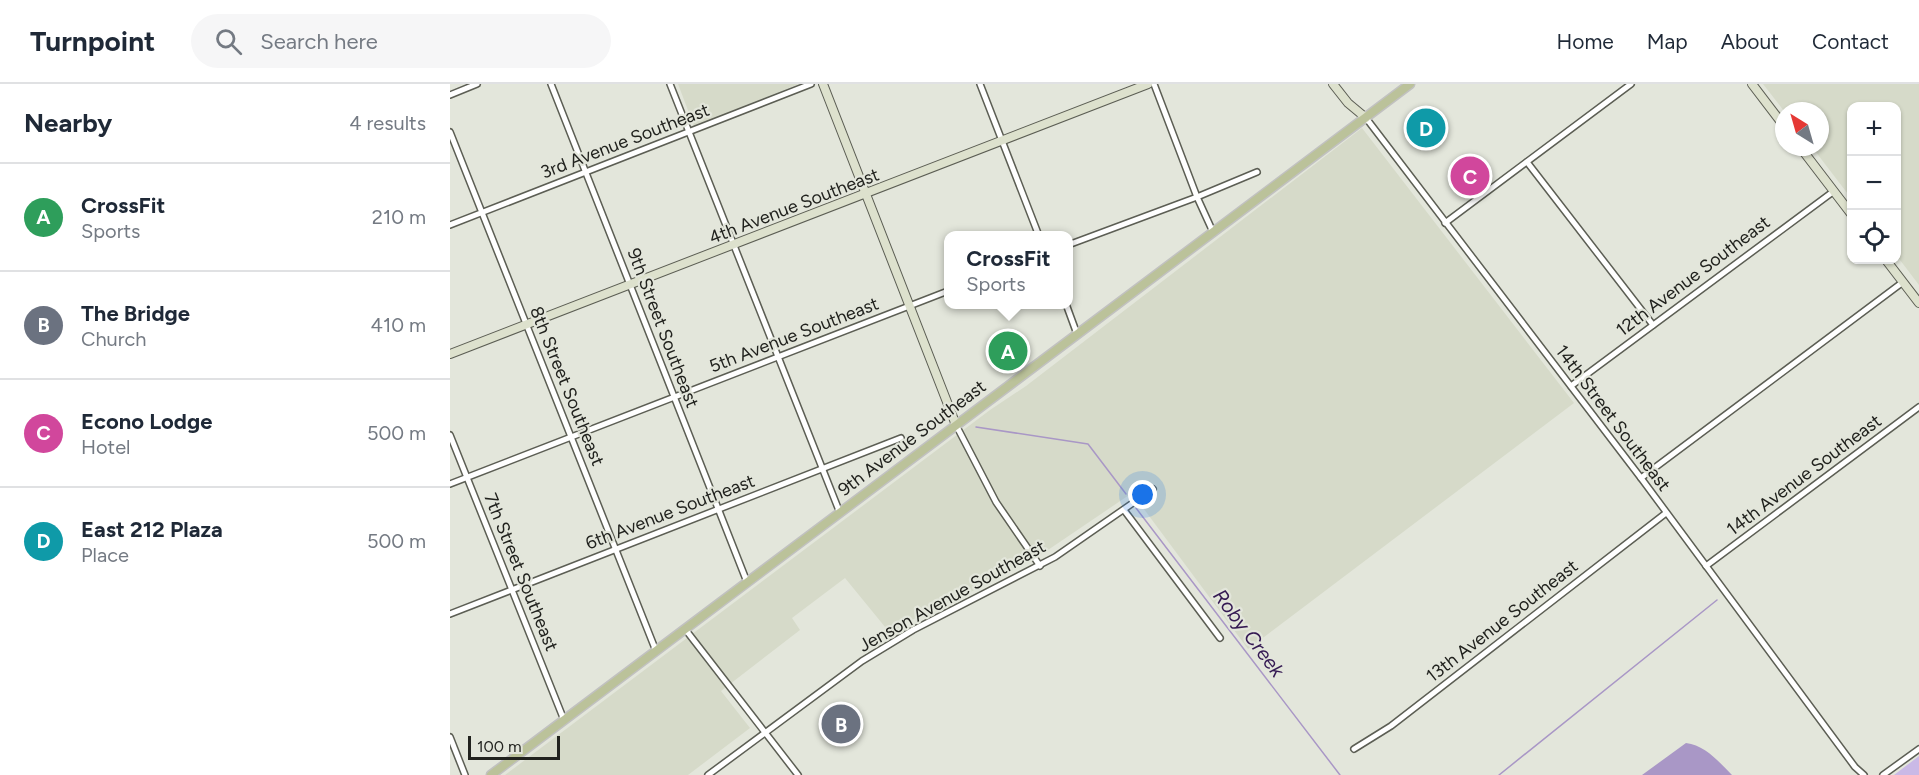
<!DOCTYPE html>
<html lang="en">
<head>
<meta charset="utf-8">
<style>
  body { margin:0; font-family:Figtree,sans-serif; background:#f6f6f7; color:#1f2937 }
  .controls { position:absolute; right:18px; top:18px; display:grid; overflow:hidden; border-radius:12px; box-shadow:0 2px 4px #0004 }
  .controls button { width:54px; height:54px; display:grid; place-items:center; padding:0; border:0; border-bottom:2px solid #e0e1e3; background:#fff; color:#1f2937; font:30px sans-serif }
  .compass { position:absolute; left:1325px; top:18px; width:54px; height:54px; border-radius:50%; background:#fff; box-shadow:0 2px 4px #0004; rotate:323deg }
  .scale { position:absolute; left:18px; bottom:15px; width:92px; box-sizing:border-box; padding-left:6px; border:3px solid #21221e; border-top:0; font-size:16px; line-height:21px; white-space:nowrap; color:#21221e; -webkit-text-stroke:4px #e3e6db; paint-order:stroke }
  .you { position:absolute; left:693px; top:411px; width:21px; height:21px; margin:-15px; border:4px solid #fff; border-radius:50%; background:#1a73e8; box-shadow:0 0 0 9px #1a73e833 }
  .badge { display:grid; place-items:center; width:39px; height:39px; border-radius:50%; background:#7c3aed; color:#fff; font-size:20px; font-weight:700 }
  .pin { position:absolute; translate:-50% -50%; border:3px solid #fff; box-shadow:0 2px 6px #0006 }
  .popup { position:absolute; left:494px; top:147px; width:129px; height:78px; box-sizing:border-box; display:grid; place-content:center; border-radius:12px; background:#fff; filter:drop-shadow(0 2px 4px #0005); font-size:20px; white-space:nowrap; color:#747a83 }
  .popup b { font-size:22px; color:#1f2937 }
  .popup::after { content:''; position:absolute; left:50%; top:100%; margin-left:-12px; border:12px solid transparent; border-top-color:#fff }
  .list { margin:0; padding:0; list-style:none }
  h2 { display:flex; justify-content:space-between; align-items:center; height:78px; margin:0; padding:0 24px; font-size:26px }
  h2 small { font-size:20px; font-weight:400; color:#747a83 }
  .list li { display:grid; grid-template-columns:39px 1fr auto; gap:18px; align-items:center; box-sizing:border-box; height:108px; padding:0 24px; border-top:2px solid #e0e1e3 }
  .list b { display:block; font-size:22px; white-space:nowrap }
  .list p { margin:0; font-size:20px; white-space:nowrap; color:#747a83 }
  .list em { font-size:20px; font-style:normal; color:#747a83 }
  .icon { flex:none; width:33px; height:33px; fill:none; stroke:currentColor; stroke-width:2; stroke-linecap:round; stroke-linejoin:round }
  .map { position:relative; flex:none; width:1469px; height:691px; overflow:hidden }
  header { display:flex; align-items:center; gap:36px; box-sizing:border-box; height:84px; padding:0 30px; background:#fff; border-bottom:2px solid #e0e1e3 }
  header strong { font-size:28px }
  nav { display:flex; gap:33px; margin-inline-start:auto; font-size:21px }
  .search { width:420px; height:54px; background:#f6f6f7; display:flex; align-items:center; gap:15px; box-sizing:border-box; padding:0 21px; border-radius:33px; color:#747a83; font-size:22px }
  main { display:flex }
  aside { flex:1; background:#fff }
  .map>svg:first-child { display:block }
</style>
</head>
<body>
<header>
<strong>Turnpoint</strong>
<div class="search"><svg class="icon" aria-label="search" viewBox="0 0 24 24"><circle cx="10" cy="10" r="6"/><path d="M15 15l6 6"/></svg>Search here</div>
<nav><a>Home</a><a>Map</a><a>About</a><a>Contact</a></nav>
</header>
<main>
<aside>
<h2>Nearby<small>4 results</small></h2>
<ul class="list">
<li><span class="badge" style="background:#2e9e5b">A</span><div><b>CrossFit</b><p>Sports</p></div><em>210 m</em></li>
<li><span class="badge" style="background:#6b7280">B</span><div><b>The Bridge</b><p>Church</p></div><em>410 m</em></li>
<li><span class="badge" style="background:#d1479c">C</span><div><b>Econo Lodge</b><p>Hotel</p></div><em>500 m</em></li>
<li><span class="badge" style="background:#0f9aa8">D</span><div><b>East 212 Plaza</b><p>Place</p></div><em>500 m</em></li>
</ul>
</aside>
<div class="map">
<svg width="1469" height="691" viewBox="0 0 1469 691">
  <rect width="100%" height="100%" fill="#e3e6db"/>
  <g fill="#d6dac9">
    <path d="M228,0H349L244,42Z"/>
    <path d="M1313,0H1469V201L1447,172L1446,22H1402L1401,114L1362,63H1370V27H1334Z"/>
    <path d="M912,44L1124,319L798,565L682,409L592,470L515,511L469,532L440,549L395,494L342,534L350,546L271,607L300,644L238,691H55L540,326L576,302Z"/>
  </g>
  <path fill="#cab9e6" d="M1469,672V691H1444Z"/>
  <path fill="#a997c6" d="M1236,659C1255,661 1269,678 1282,691H1192Z"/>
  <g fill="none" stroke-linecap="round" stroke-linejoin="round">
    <g stroke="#a997c6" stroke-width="1.5">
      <path d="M526,343L638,360L676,410"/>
      <path d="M686,424L890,691"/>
      <path d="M1049,691L1267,516"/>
    </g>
    <g stroke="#5c5e54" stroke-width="8">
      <g id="street">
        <path d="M101,0L297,498"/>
        <path d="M220,0L390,429"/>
        <path d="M530,0L589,152"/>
        <path d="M704,0L747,113L763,148"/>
        <path d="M0,11L27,0"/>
        <path d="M916,34L1191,394L1405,683L1414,691"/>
        <path d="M0,48L206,567"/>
        <path d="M1077,78L1203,241"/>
        <path d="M995,139L1181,0"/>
        <path d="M0,141L361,0"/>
        <path d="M618,161L747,113L807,88"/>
        <path d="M616,220L627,250"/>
        <path d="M1121,302L1384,107"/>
        <path d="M506,341L546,418L590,482"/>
        <path d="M0,351L114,636"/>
        <path d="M1191,394L1453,198"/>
        <path d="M0,400L498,207"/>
        <path d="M674,426L770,554"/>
        <path d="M1256,482L1469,323"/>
        <path d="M0,530L451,354"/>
        <path d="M235,545L348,691"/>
        <path d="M0,653L15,691"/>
        <path d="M904,665L941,642L1216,429"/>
        <path d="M258,691L412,577L463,546L605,473L703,405"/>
        <path d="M1433,691L1469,665"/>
      </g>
    </g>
    <g stroke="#5c5e54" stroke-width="10">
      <g id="secondary">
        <path d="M373,0L506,341"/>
        <path d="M883,0L898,19L916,34"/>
        <path d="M1302,0L1334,42"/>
        <path d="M1350,63L1402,131"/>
        <path d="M1436,176L1469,219"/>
        <path d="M0,270L698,0"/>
      </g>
    </g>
    <g stroke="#c1c1c0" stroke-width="11">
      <path id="primary" d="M41,691L960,0"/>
    </g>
    <use href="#street" stroke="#fff" stroke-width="5"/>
    <use href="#secondary" stroke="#dde1cd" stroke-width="8"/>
    <use href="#primary" stroke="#bbc29a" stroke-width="8"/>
  </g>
  <g text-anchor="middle" stroke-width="4.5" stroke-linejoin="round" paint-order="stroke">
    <g font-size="18" fill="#21221e" stroke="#e3e6db">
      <text transform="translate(175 57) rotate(-21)" y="6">3rd Avenue Southeast</text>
      <text transform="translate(344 122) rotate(-21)" y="6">4th Avenue Southeast</text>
      <text transform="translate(1243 192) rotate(-37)" y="6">12th Avenue Southeast</text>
      <text transform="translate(213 244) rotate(69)" y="6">9th Street Southeast</text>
      <text transform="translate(344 251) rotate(-21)" y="6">5th Avenue Southeast</text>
      <text transform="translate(117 302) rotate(68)" y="6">8th Street Southeast</text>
      <text transform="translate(1163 334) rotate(53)" y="6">14th Street Southeast</text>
      <text transform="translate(462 354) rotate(-37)" y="6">9th Avenue Southeast</text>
      <text transform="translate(1354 391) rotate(-37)" y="6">14th Avenue Southeast</text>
      <text transform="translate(220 428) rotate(-21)" y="6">6th Avenue Southeast</text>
      <text transform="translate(71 488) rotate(68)" y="6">7th Street Southeast</text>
      <text transform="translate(502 512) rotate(-29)" y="6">Jenson Avenue Southeast</text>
      <text transform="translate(1052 537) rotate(-38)" y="6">13th Avenue Southeast</text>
    </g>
    <g font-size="20" font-style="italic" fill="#341952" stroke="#e3e6db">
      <text transform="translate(799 549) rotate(53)" y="7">Roby Creek</text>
    </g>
  </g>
</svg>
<div class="controls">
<button>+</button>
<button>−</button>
<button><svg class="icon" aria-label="locate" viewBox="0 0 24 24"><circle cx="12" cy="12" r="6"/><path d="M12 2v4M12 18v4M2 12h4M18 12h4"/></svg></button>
</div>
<svg class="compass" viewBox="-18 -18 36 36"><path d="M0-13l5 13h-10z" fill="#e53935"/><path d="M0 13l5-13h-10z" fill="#747a83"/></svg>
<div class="scale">100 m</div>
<div class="you"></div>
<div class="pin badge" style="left:558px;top:267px;background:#2e9e5b">A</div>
<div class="popup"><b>CrossFit</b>Sports</div>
<div class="pin badge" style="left:391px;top:640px;background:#6b7280">B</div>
<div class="pin badge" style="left:1020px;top:92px;background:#d1479c">C</div>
<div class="pin badge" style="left:976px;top:44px;background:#0f9aa8">D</div>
</div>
</main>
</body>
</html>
